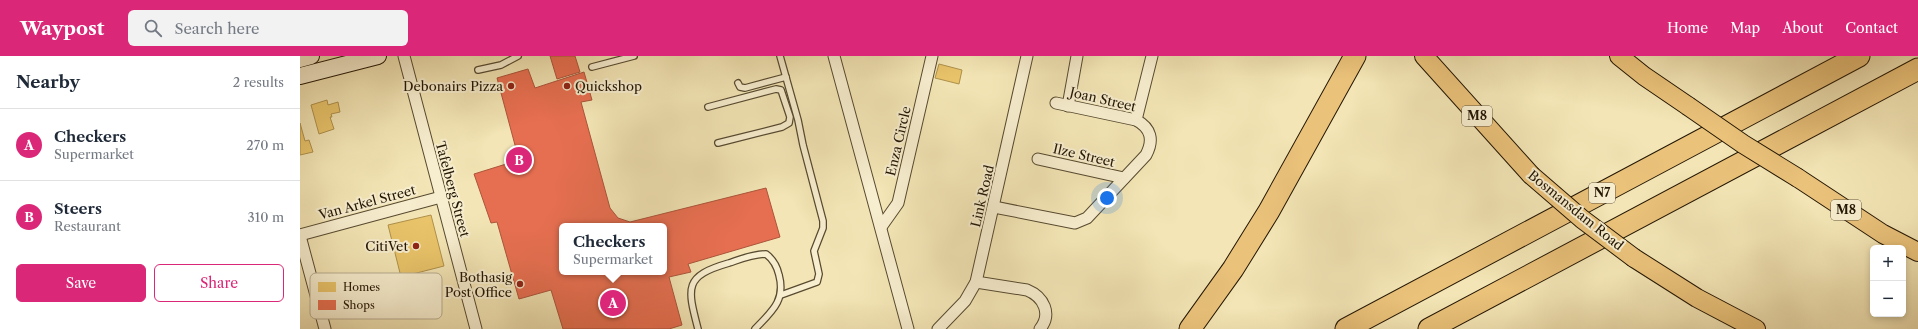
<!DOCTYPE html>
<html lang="en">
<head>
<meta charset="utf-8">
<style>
  body { margin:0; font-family:"Libre Caslon Text",serif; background:#f2f2f3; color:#1f2937 }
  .controls { position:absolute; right:12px; bottom:12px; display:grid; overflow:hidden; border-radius:6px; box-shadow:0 2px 6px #0003 }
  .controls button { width:36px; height:36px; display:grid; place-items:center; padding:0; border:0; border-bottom:1px solid #e0e1e3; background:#fff; color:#1f2937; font:20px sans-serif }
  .you { position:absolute; left:807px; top:142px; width:14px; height:14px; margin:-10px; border:3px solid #fff; border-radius:50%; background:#1a73e8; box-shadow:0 0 0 6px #1a73e833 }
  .badge { display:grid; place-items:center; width:26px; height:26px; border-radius:50%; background:#db2777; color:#fff; font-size:13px; font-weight:700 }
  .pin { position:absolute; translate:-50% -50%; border:2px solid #fff; box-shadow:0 1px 4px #0006 }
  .popup { position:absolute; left:259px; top:167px; width:108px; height:52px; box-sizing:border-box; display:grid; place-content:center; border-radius:6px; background:#fff; filter:drop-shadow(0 1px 3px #0005); font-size:13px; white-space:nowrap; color:#747a83 }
  .popup b { font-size:15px; color:#1f2937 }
  .popup::after { content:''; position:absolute; left:50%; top:100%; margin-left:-8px; border:8px solid transparent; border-top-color:#fff }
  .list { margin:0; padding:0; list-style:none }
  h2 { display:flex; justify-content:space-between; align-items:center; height:52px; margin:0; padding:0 16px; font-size:17px }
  h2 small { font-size:13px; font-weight:400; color:#747a83 }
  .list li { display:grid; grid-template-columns:26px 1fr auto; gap:12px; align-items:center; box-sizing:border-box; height:72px; padding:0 16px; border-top:1px solid #e0e1e3 }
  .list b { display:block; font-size:15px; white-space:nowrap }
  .list p { margin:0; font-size:13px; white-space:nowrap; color:#747a83 }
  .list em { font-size:13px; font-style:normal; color:#747a83 }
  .actions { display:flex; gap:8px; padding:12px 16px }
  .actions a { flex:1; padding:9px 0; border:1px solid #db2777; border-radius:6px; text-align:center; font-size:14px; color:#db2777 }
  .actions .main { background:#db2777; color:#fff }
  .icon { flex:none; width:22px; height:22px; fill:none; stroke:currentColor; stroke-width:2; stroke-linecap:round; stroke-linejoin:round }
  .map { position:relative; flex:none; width:1618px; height:273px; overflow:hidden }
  header { display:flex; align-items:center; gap:24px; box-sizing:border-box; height:56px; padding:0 20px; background:#db2777; color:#fff }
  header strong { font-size:19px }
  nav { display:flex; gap:22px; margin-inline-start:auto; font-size:14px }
  .search { width:280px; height:36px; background:#f2f2f3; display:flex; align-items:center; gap:10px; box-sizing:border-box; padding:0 14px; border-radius:6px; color:#747a83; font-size:15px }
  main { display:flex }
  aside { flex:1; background:#fff }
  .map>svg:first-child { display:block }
</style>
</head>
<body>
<header>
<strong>Waypost</strong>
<div class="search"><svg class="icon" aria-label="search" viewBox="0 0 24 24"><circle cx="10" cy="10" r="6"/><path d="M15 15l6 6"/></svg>Search here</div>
<nav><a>Home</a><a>Map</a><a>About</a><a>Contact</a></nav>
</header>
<main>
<aside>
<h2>Nearby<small>2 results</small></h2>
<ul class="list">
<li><span class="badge">A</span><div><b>Checkers</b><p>Supermarket</p></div><em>270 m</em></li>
<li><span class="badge">B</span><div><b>Steers</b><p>Restaurant</p></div><em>310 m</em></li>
</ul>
<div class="actions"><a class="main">Save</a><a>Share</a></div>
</aside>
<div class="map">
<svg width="1618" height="273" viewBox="0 0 1618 273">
  <rect width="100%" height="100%" fill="#f3e5b5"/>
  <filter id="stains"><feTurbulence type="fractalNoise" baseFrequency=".005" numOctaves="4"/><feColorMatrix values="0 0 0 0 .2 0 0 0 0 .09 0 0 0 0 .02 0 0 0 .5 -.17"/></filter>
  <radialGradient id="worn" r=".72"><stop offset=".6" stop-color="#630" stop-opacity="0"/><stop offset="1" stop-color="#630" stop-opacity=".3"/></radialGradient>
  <g fill="#e9c46a" stroke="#ae904b">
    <path d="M639,8L662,14L659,28L635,22Z"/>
    <path d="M27,44L28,49L38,46L40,56L31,58L32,61H30L34,73L19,78L11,49Z"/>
    <path d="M0,67L5,85L9,84L13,96L0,99Z"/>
    <path d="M131,159L144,210L101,221L88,169Z"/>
  </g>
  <g fill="#e76f51" stroke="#ac543a" fill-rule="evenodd">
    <path d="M250,0H275L280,16L257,23Z"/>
    <path d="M228,13L235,32L284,16L292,44L281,46L310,152L318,162L330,166L466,132L480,181L388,208L391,216L369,221L382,269L369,273H263L251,234L219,243L197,166L191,167L174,118L219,104L197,22ZM262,170H364V216H262Z"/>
  </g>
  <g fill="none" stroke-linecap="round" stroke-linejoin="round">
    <g stroke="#574a30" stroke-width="8">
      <g id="lane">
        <path d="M480,0L498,64L503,89L523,165V172L514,195L519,218L517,226L481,239"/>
        <path d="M292,11L334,0"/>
        <path d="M178,14L201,9L218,0"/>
        <path d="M438,27L440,31L445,32L486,21"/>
        <path d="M408,51L476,33L481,34L490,61L489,67L482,71L418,87"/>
        <path d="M398,273C387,231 384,220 429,207C441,203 453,198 466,198C474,204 477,210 479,219C486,245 471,256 455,273"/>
      </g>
    </g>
    <g stroke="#574a30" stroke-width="13">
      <g id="street">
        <path d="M104,0L176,273"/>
        <path d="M534,0L608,273"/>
        <path d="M768,50L777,0"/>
        <path d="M836,64L852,0"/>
        <path d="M738,103L824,122"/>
        <path d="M694,151L775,167L787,162L846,99C854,84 851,72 836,64L756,47"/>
        <path d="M581,171L598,147L632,0"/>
        <path d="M0,179L141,141"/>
        <path d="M0,180L25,273"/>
        <path d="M676,226L727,234C744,241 752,258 740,273"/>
        <path d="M638,273L665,245L676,226L727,0"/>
      </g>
    </g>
    <g stroke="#231604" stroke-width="18">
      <g id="secondary">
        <path d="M0,3L11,0"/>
        <path d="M0,20L78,0"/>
      </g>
    </g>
    <g stroke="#231604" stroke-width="20">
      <g id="primary">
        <path d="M1124,0L1231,119"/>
        <path d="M1319,0L1344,20L1388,50"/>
        <path d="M1498,122L1583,178L1618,196"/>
        <path d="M1334,202L1397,242L1456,273"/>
      </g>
    </g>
    <g stroke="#231604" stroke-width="23">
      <g id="highway">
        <path d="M890,273L933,213L969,155L1055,0"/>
        <path d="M1046,273L1559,0"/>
        <path d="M1129,273L1618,13"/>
      </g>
    </g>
    <use href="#lane" stroke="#f7eecf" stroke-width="5.5"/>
    <use href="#street" stroke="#f7eecf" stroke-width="11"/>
    <use href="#secondary" stroke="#f7eecf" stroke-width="16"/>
    <use href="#primary" stroke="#eac27a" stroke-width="18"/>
    <use href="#highway" stroke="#eac27a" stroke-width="21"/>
    <g stroke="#231604" stroke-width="20" stroke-linecap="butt">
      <g id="primary-bridge">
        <path d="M1388,50L1443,88L1498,122"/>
        <path d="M1231,119L1282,163L1334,202"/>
      </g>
    </g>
    <use href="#primary-bridge" stroke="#eac27a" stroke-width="18"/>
  </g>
  <g fill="#8f2418" stroke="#f7eecf" stroke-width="1.5">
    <circle cx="211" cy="30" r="4"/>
    <circle cx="267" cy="30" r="4"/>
    <circle cx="116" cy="190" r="4"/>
    <circle cx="220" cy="228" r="4"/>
  </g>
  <g text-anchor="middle" stroke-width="4" stroke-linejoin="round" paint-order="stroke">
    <g fill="#f7eecf" stroke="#635741" stroke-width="1">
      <rect x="1162" y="50" width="30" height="20" rx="3"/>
      <rect x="1289" y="127" width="26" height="20" rx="3"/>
      <rect x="1531" y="144" width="30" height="20" rx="3"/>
    </g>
    <g font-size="12" font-weight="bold" fill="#231604">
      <text x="1177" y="64">M8</text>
      <text x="1302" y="141">N7</text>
      <text x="1546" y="158">M8</text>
    </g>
    <g font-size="13" fill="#231604" stroke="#f7eecf" text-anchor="end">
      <text x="203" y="35">Debonairs Pizza</text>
      <text x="275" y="35" text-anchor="start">Quickshop</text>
      <text x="108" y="195">CitiVet</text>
      <text x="212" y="226">Bothasig<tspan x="212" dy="15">Post Office</tspan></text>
    </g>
    <g font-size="13" fill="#231604" stroke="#f7eecf">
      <text transform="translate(803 43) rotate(13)" y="5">Joan Street</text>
      <text transform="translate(598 85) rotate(-77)" y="5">Enza Circle</text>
      <text transform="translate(784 99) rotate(13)" y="5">Ilze Street</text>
      <text transform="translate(153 133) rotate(75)" y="5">Tafelberg Street</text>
      <text transform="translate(682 140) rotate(-77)" y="5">Link Road</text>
      <text transform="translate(67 146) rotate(-15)" y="5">Van Arkel Street</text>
      <text transform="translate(1276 154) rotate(39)" y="5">Bosmansdam Road</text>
    </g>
  </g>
  <rect x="10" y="217" width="132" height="46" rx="6" fill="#f7eecf" stroke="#b7ad92" stroke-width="1"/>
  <rect x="18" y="226" width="18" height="10" fill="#e9c46a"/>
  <rect x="18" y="244" width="18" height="10" fill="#e76f51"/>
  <g font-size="11" fill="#231604">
    <text x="43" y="235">Homes</text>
    <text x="43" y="253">Shops</text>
  </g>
  <rect width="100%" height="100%" filter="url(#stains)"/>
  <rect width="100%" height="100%" fill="url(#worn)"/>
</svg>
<div class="controls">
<button>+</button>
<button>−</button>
</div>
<div class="you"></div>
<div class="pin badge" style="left:313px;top:247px">A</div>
<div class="popup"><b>Checkers</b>Supermarket</div>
<div class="pin badge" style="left:219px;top:104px">B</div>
</div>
</main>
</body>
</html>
